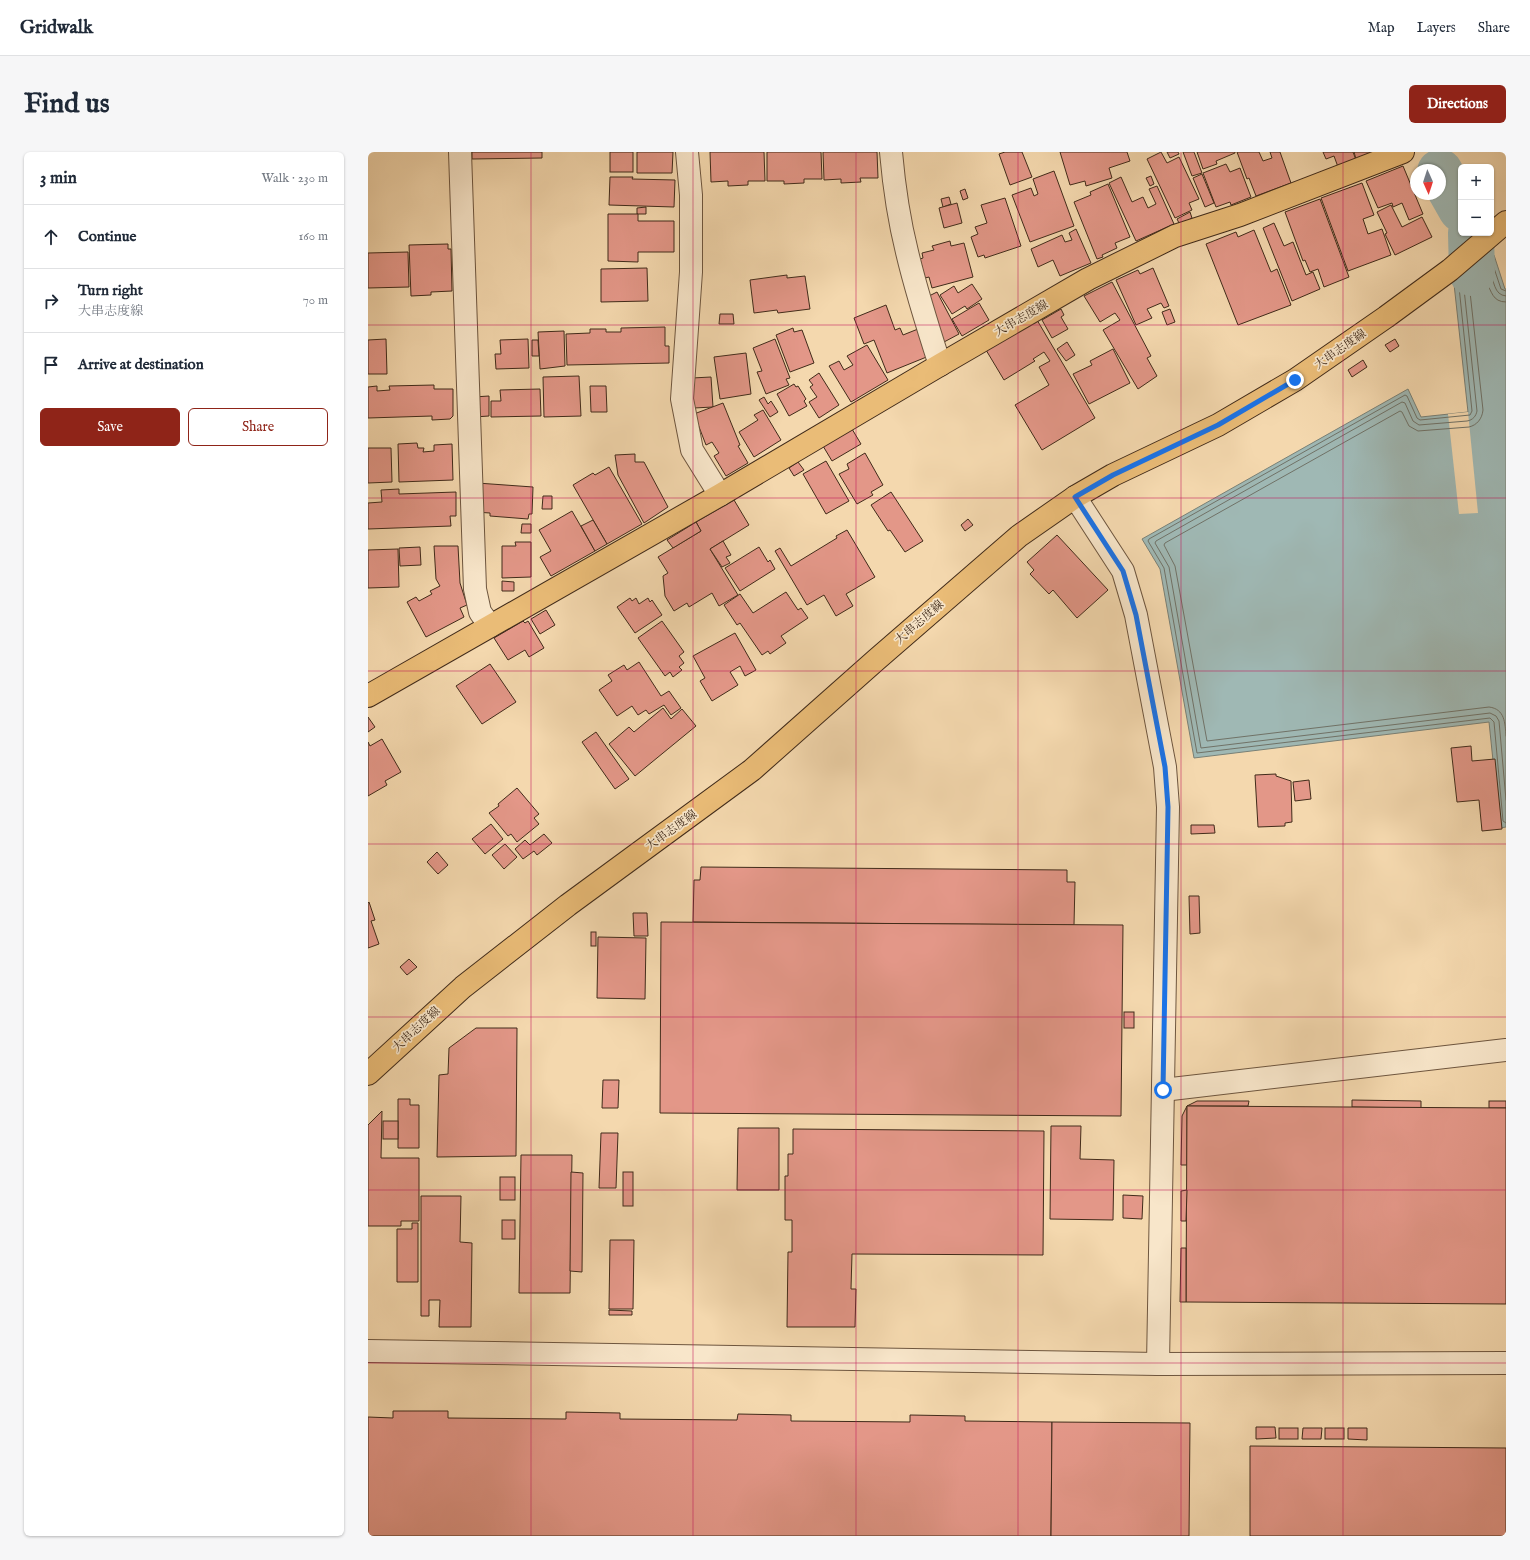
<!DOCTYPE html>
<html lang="en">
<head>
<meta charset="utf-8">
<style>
  body { margin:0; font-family:"IM FELL English","Noto Serif JP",serif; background:#f6f6f7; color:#1f2937 }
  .controls { position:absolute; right:12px; top:12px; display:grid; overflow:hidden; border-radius:6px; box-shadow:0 1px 3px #0004 }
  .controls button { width:36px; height:36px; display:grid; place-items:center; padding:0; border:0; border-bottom:1px solid #e0e1e3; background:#fff; color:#1f2937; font:20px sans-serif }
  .compass { position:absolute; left:1042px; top:12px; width:36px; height:36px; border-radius:50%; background:#fff; box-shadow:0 1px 3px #0004; rotate:177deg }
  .stop { position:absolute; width:12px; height:12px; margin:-9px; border:3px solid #1a73e8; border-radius:50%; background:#fff }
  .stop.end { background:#1a73e8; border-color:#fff; box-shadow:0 1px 4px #0008 }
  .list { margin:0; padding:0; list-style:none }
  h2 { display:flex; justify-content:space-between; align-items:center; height:52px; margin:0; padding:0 16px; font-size:17px }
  h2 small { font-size:13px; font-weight:400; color:#747a83 }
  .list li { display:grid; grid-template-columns:26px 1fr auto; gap:12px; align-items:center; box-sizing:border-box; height:64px; padding:0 16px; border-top:1px solid #e0e1e3 }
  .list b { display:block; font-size:15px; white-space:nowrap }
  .list p { margin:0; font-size:13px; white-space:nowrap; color:#747a83 }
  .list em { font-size:13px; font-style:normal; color:#747a83 }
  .actions { display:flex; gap:8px; padding:12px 16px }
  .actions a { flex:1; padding:9px 0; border:1px solid #8f2418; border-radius:6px; text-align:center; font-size:14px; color:#8f2418 }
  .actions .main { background:#8f2418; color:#fff }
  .icon { flex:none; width:22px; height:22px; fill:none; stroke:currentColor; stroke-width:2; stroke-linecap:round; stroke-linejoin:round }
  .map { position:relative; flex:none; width:1138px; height:1384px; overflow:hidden; border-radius:6px }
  header { display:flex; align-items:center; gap:24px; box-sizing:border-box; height:56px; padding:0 20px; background:#fff; border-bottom:1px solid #e0e1e3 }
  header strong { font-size:19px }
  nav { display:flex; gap:22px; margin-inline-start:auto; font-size:14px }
  .intro { display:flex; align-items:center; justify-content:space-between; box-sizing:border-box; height:96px; padding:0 24px }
  h1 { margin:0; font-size:28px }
  .button { padding:10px 18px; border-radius:6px; background:#8f2418; color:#fff; font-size:14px; font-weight:700 }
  main { display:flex; gap:24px; padding:0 24px }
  aside { flex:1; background:#fff; border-radius:6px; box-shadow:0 1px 3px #0004 }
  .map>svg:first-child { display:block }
</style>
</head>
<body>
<header>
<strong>Gridwalk</strong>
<nav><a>Map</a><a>Layers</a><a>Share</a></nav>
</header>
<div class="intro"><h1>Find us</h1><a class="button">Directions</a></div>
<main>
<aside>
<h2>3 min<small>Walk · 230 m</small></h2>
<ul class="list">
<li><svg class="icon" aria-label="ahead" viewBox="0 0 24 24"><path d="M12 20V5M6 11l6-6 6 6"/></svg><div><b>Continue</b></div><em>160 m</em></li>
<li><svg class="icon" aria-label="right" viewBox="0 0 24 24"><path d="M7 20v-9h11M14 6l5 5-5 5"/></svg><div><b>Turn right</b><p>大串志度線</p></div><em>70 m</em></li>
<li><svg class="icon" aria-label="arrive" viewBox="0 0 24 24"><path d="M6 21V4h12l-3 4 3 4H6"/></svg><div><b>Arrive at destination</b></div></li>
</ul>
<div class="actions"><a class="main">Save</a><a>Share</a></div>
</aside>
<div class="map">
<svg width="1138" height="1384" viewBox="0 0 1138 1384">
  <rect width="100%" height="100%" fill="#f4d8ae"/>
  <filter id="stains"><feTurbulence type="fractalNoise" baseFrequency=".005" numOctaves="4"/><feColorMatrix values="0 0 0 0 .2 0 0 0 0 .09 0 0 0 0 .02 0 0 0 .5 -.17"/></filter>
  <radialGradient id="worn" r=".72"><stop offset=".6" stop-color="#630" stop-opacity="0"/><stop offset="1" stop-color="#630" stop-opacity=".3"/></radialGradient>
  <path fill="#9fb8b4" stroke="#798076" d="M1126,103L1137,137H1138V675L1132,676L1121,570L826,606L792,417L774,387L1040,237L1053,265L1100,260L1086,132L1104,121Z"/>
  <path fill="#f4d8ae" d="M1100,260L1110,361L1091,362L1080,262Z"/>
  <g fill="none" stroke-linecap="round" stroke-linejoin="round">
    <g stroke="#707267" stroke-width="1">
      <path d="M1138,139L1133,137L1125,113L1123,111L1091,135L1104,259L1102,263L1052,268L1049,266L1039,244L1037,243L781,387L780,389L796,416L829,601L1122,566L1126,570L1135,669L1138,671"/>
      <path d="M1138,144C1125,143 1127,128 1121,120L1096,137L1109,259C1108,264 1105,268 1099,269L1051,273L1045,269L1037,251L1034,250L788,389L787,391L801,415L833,596L1122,561L1128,564L1131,569L1138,648"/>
      <path d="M1138,150C1124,150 1124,139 1118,130L1102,140L1115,258C1114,267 1109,273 1101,275L1050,279L1041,274L1034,260L1032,259L797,391L796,393L807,414L839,589L1121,555C1137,557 1137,571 1138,584"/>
    </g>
    <g stroke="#9fb8b4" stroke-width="46">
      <path d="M1072,20L1093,57"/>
      <path d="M1103,81L1104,121"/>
    </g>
  </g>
  <g fill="#e39788" stroke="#412b1a">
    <path d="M104,0H174V6L104,7Z"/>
    <rect x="242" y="0" width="23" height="20"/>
    <path d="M269,0H305L304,21H269Z"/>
    <path d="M342,0H396L397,29H380V33L360,34V29L343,30Z"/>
    <path d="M399,0H453L454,27H436V31L416,32V29H399Z"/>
    <path d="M455,0H509L510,26H492L493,30L473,31V27L456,28Z"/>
    <path d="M637,0H654L664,25L642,33L631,2Z"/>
    <path d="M692,0H759L762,9L741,16L744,26L718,34L717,29L702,33Z"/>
    <path d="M793,0L799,11L811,5L831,47L821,51L824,58L807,66L779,7Z"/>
    <path d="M799,0H810L811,2L802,6Z"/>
    <path d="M815,0H826L834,21L824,24Z"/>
    <path d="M829,0H867V1L848,9L849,12L835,17Z"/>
    <path d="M869,0H891L895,9L904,6L902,0H912L923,31L888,44L881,26L879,27Z"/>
    <path d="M955,0H985L988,8L970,15L966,4L958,7Z"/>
    <path d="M986,0H1006L988,7Z"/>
    <path d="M858,12L862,20L872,16L883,45L863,53L862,50L848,55L835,21Z"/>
    <path d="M1035,14L1055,62L1041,68L1034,51L1025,55L1024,51L1010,56L998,29Z"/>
    <path d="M686,19L706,74L662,90L644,43L663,36L666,44L670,42L665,27Z"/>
    <path d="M834,22L846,51L837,55L825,26Z"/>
    <path d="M783,24L786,32L782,34L778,26Z"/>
    <path d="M242,25H265L264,27L307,28L306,55L241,53Z"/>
    <path d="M753,25L764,50L775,45L780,56L788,52L781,37L789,34L806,72L768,89L741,31Z"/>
    <path d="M994,31L1006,63L995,67L1000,82L1014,77L1023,103L980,119L953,46Z"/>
    <path d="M740,32L762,85L747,91L749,96L734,103L735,105L729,107L706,50L723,43L722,40Z"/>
    <path d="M597,37L600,46L595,48L592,39Z"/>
    <path d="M581,45L583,52L575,55L573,47Z"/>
    <path d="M637,46L653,94L617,106L616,103L610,105L603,85L610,82L607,75L619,71L613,53Z"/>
    <path d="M952,47L981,125L956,135L950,117L942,120L937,108L935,109L917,60Z"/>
    <path d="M589,51L594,71L576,76L571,56Z"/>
    <path d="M1023,53L1034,75L1054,65L1064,85L1027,103L1017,82L1019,81L1009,60Z"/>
    <path d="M278,55V62H269V56Z"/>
    <path d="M822,60L824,66L812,73L809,67Z"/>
    <path d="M240,62H270V69H306V100H270V110L240,109Z"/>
    <path d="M906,71L916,94L925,90L938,123L945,120L952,137L924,149L895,76Z"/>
    <path d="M708,77L723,111L692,124L685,108L670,115L663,97L694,83L697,90L704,88L701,81Z"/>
    <path d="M886,78L903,120L909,117L923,153L870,173L838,92L868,80L870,85Z"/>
    <path d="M582,89L583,94L596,91L605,125L564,136L561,125L557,126L552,107L555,106L554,101L566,98L564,94Z"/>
    <path d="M80,92V97H83L84,139L63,140V143L43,144L41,93Z"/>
    <path d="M40,100L41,135L0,136V101Z"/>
    <path d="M279,116L280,149L233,150V117Z"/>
    <path d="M785,116L801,154L796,156L793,151L779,157L784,166L768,173L748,128L770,118L772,122Z"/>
    <path d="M419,123V126L437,124L442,157L410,161L409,158L386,161L382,128Z"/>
    <path d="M744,130L783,204L779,206L789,224L770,237L735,178L752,168L747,161L732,170L716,144Z"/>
    <path d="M604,132L614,147L599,157L597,154L584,162L572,143L586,134L590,141Z"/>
    <path d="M569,140L591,182L576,190L561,144Z"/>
    <path d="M611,151L621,168L594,184L584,167Z"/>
    <path d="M518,153L527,178L532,176L535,183L550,177L561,204L519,221L506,188L496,192L486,166Z"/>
    <path d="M693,157L696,163L693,165L700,177L684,186L674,168Z"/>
    <path d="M802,157L807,170L799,173L794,160Z"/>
    <path d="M352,162H365L366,172H351Z"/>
    <path d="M669,168L727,266L674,298L647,253L681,233L671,215L682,209L676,200L665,207L667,209L636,228L618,198Z"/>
    <path d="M297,175V194H301V211L199,213L198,182L222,181V177H238V180H253V176Z"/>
    <path d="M425,176L426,180L434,178L446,211L422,220L408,183Z"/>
    <path d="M196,179L197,214L172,217L170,180Z"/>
    <path d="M18,187L19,222H0V188Z"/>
    <path d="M160,187L161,216L128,217L127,202H133L132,188Z"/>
    <path d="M407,187L422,226L418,227L421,233L398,242L389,220L394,219L385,196Z"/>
    <path d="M1027,187L1031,194L1022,200L1017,193Z"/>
    <path d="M164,188H170L171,204H164Z"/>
    <path d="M699,190L707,203L698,209L689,197Z"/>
    <path d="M499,193L520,228L483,250L461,214L471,209L476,218L485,213L479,204Z"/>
    <path d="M745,197L762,231L721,252L705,222L724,213L722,209Z"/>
    <path d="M378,201L383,242L352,247L346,205Z"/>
    <path d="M995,208L999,215L984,225L980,218Z"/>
    <path d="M451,221L471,253L451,266L441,250L449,245L442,235L445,233L441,228Z"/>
    <path d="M211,224L213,264L176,265L175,225Z"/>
    <path d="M343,225L345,255L326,256L324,226Z"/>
    <path d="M426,232L428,235L430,234L438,247L436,249L439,254L421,264L409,242Z"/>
    <path d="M66,233V237H85V264L82,267L64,268V264L0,266V235L9,234V239L22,238L21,234Z"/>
    <path d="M222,234H238L239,260H223Z"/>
    <path d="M172,237L173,264L123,265V249H133L132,238Z"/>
    <path d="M121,244V264L106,265L105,245Z"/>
    <path d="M396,245L400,252L403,249L410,260L402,265L391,248Z"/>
    <path d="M355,251L372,293L370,294L380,311L358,324L346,304L351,301L344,290L338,293L326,262Z"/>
    <path d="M395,258L413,288L386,305L371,280L390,268L386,263Z"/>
    <path d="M484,277L493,292L464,309L455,294Z"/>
    <path d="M49,291L50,296H56L55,300L66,299V293L84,292L85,328L31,330L30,292Z"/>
    <path d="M0,296H23L24,330L0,331Z"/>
    <path d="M497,301L515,333L503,340L505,343L489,352L471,322L481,317L479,312Z"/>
    <path d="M267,302V310H276L300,355L276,371L250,323L247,303Z"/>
    <path d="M458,309L481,349L458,362L435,322Z"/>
    <path d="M430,310L436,318L426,324L421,316Z"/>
    <path d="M241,315L274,372L239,392L205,333L225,321L227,323Z"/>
    <path d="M109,331L165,335L164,362H161L160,367L122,364V361L107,360Z"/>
    <path d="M31,337V342L88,340V364H82L83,374L0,377V351L14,350L13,338Z"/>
    <path d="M523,340L555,389L537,400L522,378L520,379L503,353Z"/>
    <path d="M175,344H184V357H174Z"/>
    <path d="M366,348L381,373L342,397L370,443L351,454L344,441L321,455L319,451L306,459L297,444L295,424L300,421L290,405L333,379L328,370Z"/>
    <path d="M204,359L227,399L183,424L172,405L183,399L171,378Z"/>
    <path d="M600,367L605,373L597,379L593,373Z"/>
    <path d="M225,368L239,392L227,399L213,374Z"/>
    <path d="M328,370L333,379L305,396L299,388Z"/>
    <path d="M154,372H163V381H153Z"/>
    <path d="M479,378L507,425L478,442L485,454L468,464L456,443L439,453L407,399L412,396L423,414L469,386L468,384Z"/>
    <path d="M689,383L740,438L709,466L685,438L681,442L662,422L666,418L659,410Z"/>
    <path d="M355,389L363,403L358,405L362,411L354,415L342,397Z"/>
    <path d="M147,390H163V425L134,426V394H148Z"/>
    <path d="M66,394H90L92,431L99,453L92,456L96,465L58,485L39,450L48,445L51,449L64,442L62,439L72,434L68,427Z"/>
    <path d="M52,395L53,413L32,414L31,396Z"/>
    <path d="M391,395L400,410L402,408L407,417L372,439L357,416Z"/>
    <path d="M30,397L31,435L0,436V398Z"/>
    <path d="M134,429L146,430V439H134Z"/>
    <path d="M418,440L430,458L433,456L440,466L413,484L418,491L402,502L400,499L394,503L372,471L369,473L356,453L372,442L385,461Z"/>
    <path d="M262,446L264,449L268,446L271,452L280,446L282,450L284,448L294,463L267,481L249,455Z"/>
    <path d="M178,458L187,473L172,482L163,467Z"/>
    <path d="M155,469L157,471L160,469L176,496L161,505L157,498L140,508L126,486Z"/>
    <path d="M294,469L316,500L311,504L316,511L311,515L314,518L305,525L302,520L297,524L270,486Z"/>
    <path d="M367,481L388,518L377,524L372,514L362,520L370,533L344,549L332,529L337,526L325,504Z"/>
    <path d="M271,510L293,544L301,539L313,556L303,563L296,553L281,562L278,558L270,563L264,554L249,564L231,538L244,529L240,523L256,513L259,518Z"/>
    <path d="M122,512L148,550L114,572L88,534Z"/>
    <path d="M295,556L303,567L314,557L328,574L267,624L241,592L261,575L266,580Z"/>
    <path d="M0,565L7,575L0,580Z"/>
    <path d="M228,580L261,627L247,637L214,590Z"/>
    <path d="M14,587L33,620L17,629L19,633L0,644V590L2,594Z"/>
    <path d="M1103,594L1104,609L1127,607L1134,677L1114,679L1111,648L1089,650L1083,596Z"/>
    <path d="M908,622V624L923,629L924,670L917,671V674L890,675L887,623Z"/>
    <path d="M941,628L943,647L927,649L925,630Z"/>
    <path d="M149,636L171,662L166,666L171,672L149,690L143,682L140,684L121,661L131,654L130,652Z"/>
    <path d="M123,672L135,687L117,702L104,687Z"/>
    <path d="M823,673H846L847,681L823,682Z"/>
    <path d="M176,682L184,691L169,703L166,699L155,707L147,697L157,688L162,693Z"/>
    <path d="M137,692L149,705L136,717L124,703Z"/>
    <path d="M69,700L80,713L70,722L59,710Z"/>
    <path d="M333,715L699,718V730H707L706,773L325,770L326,728H332Z"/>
    <path d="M821,744H831L832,781L822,782Z"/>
    <path d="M1,750L7,768L3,769L11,792L0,796V751Z"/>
    <path d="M265,761H279L280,784H266Z"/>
    <path d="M293,770L755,773L753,964L292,961Z"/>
    <rect x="223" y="780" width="5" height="14"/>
    <path d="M230,785L278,786L277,847L229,846Z"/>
    <path d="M41,807L49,815L39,823L32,815Z"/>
    <rect x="756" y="860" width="10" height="16"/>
    <path d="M108,876H149L148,1004L69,1005L71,923L80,922L81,896Z"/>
    <path d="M235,928H251L250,956H234Z"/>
    <path d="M30,947H42V953H51V996H30Z"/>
    <path d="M984,948L1053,949V956L984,955Z"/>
    <path d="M829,949H881L880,954H819Z"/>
    <rect x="1121" y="949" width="17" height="7"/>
    <path d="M819,954V1013H813L814,964Z"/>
    <path d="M819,954L1138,956V1152L818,1150Z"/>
    <path d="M14,959L13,1006H51V1069H33V1074H0V973Z"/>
    <rect x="15" y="969" width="15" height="18"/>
    <path d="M683,974H713L712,1007L746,1008L745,1068L682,1067Z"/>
    <path d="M370,976H411V1038H369Z"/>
    <path d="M425,977L676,979L675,1103L484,1102L483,1137H488L487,1175H419L420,1100H424V1068H417V1024H420V1002H425Z"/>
    <path d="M233,981H250L248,1036H231Z"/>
    <path d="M153,1003H204L202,1141H151Z"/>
    <path d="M203,1020L215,1021L214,1120L202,1119Z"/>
    <rect x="255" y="1020" width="10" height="34"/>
    <rect x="132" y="1025" width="15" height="23"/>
    <path d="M819,1038L818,1069H813V1039Z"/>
    <path d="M755,1043L775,1044L774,1067L755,1066Z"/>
    <path d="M53,1044H93L92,1090L104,1091L103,1175H71L72,1148H61V1164H53Z"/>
    <rect x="134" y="1068" width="13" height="19"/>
    <path d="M44,1071H50V1130H29V1077H44Z"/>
    <path d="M242,1088H266L265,1157H241Z"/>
    <path d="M813,1096H818V1150H812Z"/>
    <path d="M241,1158L264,1159V1163H241Z"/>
    <path d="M25,1259H80V1266L198,1267V1260L252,1261V1267L369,1268L370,1262L423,1263V1269L542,1270V1263L597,1264V1269L684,1270L683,1384H0V1265L25,1266Z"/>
    <path d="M684,1270L822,1271L821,1384H683Z"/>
    <path d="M888,1275H907L908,1286L888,1287Z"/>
    <rect x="911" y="1276" width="19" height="11"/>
    <path d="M935,1276H954L953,1287H934Z"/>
    <rect x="957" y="1276" width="19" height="11"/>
    <path d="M980,1276H999V1288L980,1287Z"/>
    <path d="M882,1294L1138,1296V1384H882Z"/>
  </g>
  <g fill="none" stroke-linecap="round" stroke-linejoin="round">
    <g stroke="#6e563f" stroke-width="24">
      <g id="minor">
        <path d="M92,0L107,437L112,460L122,474"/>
        <path d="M319,0L323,43V120L314,247L324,298L352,343"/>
        <path d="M523,0C526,34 531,68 539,100C548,138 560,176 572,213"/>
        <path d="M707,345L755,419L768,463L797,615L800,655L790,1212"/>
        <path d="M795,938L1138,898"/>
        <path d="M0,1199L790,1212L1138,1211"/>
      </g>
    </g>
    <g stroke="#412b1a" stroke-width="24">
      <g id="major">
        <path d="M0,544L352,343L572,213L720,127L807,84L872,63L1035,0"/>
        <path d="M0,922L95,835L200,753L384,618L508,508L651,384L707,345L745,323L850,273L927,228L1018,165L1082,118L1138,70"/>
      </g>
    </g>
    <use href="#minor" stroke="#f8e6ca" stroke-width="22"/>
    <use href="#major" stroke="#eabc77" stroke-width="22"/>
  </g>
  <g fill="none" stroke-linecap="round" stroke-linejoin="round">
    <path stroke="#1a73e8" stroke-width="5" d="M795,938L800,655L797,615L768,463L755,419L707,345L745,323L850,273L927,228"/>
  </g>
  <path fill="none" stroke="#c2185b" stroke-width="1" stroke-opacity="0.55" d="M163,0V1384M325,0V1384M488,0V1384M650,0V1384M813,0V1384M975,0V1384M0,173H1138M0,346H1138M0,519H1138M0,692H1138M0,865H1138M0,1038H1138M0,1211H1138"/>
  <g text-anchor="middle" stroke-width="3.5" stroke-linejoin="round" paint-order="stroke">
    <g font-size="12" fill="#412b1a" stroke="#f8e6ca">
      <text transform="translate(653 166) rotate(-30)" y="4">大串志度線</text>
      <text transform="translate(972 197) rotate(-35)" y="4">大串志度線</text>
      <text transform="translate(551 470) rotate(-41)" y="4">大串志度線</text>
      <text transform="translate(303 678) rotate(-36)" y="4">大串志度線</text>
      <text transform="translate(48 877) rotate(-43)" y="4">大串志度線</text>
    </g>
  </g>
  <rect width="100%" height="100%" filter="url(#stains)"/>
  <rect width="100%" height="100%" fill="url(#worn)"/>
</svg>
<div class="controls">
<button>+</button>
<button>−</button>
</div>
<svg class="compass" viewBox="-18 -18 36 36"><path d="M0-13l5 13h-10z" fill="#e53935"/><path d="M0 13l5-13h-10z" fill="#747a83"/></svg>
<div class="stop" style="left:795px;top:938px"></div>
<div class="stop end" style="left:927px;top:228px"></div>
</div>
</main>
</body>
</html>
